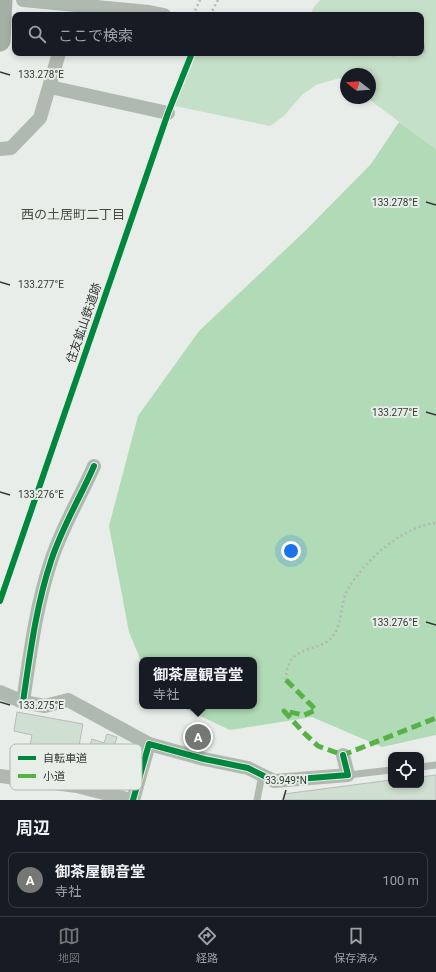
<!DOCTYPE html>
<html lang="ja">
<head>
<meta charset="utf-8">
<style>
  body { margin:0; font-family:Roboto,"Noto Sans JP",sans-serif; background:#20242c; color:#f1f3f6 }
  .controls { position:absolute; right:12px; bottom:12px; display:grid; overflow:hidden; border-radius:8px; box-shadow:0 2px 6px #0003 }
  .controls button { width:36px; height:36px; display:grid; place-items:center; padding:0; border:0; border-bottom:1px solid #363941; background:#171b24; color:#f1f3f6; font:20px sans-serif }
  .compass { position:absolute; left:340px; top:68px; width:36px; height:36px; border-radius:50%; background:#171b24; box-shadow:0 2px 6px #0003; rotate:287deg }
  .you { position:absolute; left:291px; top:551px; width:14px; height:14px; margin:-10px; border:3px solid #fff; border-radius:50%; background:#1a73e8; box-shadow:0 0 0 6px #1a73e833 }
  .badge { display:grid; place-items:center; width:26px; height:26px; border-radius:50%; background:#747774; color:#fff; font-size:13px; font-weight:700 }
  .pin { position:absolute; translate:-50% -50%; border:2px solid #fff; box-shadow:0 1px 4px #0006 }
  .popup { position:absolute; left:139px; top:657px; width:118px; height:52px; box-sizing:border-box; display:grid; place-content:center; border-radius:8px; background:#171b24; filter:drop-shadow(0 1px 3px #0005); font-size:13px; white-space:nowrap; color:#9ea1a6 }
  .popup b { font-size:15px; color:#f1f3f6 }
  .popup::after { content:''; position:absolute; left:50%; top:100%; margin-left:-8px; border:8px solid transparent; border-top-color:#171b24 }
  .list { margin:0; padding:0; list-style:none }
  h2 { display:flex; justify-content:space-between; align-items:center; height:52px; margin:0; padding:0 16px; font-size:17px }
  h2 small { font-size:13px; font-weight:400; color:#9ea1a6 }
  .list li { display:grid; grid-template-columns:26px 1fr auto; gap:12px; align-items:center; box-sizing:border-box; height:56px; margin:0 8px 8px; padding:0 8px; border:1px solid #363941; border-radius:8px }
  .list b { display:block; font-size:15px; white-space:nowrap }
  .list p { margin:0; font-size:13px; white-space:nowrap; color:#9ea1a6 }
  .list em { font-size:13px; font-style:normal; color:#9ea1a6 }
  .icon { flex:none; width:22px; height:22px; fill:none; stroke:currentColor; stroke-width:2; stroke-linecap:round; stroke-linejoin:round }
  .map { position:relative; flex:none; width:436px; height:800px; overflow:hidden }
  .search { position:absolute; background:#171b24; box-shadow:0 2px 6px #0003; left:12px; right:12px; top:12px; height:44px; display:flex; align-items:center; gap:10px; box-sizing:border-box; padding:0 14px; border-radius:8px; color:#9ea1a6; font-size:15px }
  .sheet { height:116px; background:#171b24 }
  nav { display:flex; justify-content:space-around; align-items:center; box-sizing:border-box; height:56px; border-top:1px solid #363941; background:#171b24; font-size:11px; color:#9ea1a6 }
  nav a { display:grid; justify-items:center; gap:2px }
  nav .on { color:#747774 }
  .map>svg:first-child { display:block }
</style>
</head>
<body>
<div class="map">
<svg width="436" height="800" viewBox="0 0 436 800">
  <rect width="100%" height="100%" fill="#e8ede9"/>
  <path fill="#c5e0c8" d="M320,0H436V149L367,98H370V74H346V82L340,78L316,85L302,95L284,116L270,126L175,106L197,53H421V15H311L313,8Z"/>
  <path fill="#b1dab6" d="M399,122L436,149V735L382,747L312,717L230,730L179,706H254V660H142V663L129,632L109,526L138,416L199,331L304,232L371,164Z"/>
  <g fill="#cfdfd1" stroke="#b8bbb8">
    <path d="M421,24L425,52L421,53Z"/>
    <path d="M392,53H418L392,56Z"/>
    <path d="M17,712L83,724L73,779L10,766L13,749L29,752L32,735L14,731Z"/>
    <path d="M107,734L117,737L104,780L81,773L92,739L104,743Z"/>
    <path d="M436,775V800H285L284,794L391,780V785H421V777Z"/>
  </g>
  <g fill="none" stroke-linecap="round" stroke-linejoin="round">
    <g stroke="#b2b8b2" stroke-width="2.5" stroke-dasharray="2 3" stroke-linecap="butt">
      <path d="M193,15L200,0"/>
      <path d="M210,15L218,0"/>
      <path d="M173,101L192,53"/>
      <path d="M0,601L164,125"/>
      <path d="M286,680C286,642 320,654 333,636C343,622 340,603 348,589C364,561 403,526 436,523"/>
    </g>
    <g stroke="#b0b9b0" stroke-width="7">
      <path d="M421,767L436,765"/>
      <path d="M348,775L391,770"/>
      <path d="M257,800L262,775"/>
    </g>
    <g stroke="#b0b9b0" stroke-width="14">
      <path d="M23,0L149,12L164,15"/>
      <path d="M50,87L168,113"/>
      <path d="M0,149L11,148L40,118L59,53"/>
      <path d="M0,692L23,702L45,706L68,700L149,744"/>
      <path d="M23,702C30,654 36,606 51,561C62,527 80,498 94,466"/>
      <path d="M0,776L77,786L131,800"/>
      <path d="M133,800L149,744L204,759L248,768L274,781L348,775L343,755"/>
    </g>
    <path stroke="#a4afa5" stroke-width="21" d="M0,41L2,0"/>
    <path stroke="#56b246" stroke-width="5" stroke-dasharray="10 5" stroke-linecap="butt" d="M286,680L316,710L304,715L284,711L303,732L318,746L343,755L436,718"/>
    <g stroke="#e7eee8" stroke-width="8">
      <g id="cycleway">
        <path d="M0,601L168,113L192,53"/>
        <path d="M23,702C30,654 36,606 51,561C62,527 80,498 94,466"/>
        <path d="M133,800L149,744L204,759L248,768L274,781L348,775L343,755"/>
      </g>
    </g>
    <use href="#cycleway" stroke="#00873e" stroke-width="6"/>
  </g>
  <path fill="none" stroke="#353735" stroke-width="1.5" d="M0,72L10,75M426,202L436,205M0,282L10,285M426,412L436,415M0,492L10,495M426,622L436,625M0,702L10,705M283,800L286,790"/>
  <g text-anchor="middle" stroke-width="4" stroke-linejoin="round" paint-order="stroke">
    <g font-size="12" fill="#353735" stroke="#e7eee8">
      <text transform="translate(84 323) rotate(-71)" y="4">住友鉱山鉄道跡</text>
    </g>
    <g font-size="13" fill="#464b46" stroke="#e7eee8">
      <text x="73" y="219">西の土居町二丁目</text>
    </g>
  </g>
  <rect x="10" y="744" width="132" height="46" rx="6" fill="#e7eee8" stroke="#b2b7b2" stroke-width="1"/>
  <rect x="18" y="756" width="18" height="4" fill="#00873e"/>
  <rect x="18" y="774" width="18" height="4" fill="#56b246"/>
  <g font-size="11" fill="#353735">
    <text x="43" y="762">自転車道</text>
    <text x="43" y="780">小道</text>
  </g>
  <g font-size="10" text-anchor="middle" fill="#353735" stroke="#e7eee8" stroke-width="4" stroke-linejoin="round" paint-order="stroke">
    <text x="41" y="78">133.278°E</text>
    <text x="395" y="206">133.278°E</text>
    <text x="41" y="288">133.277°E</text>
    <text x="395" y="416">133.277°E</text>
    <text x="41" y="498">133.276°E</text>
    <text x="395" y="626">133.276°E</text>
    <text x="41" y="709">133.275°E</text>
    <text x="286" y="784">33.949°N</text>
  </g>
</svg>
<div class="controls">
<button><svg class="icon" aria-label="locate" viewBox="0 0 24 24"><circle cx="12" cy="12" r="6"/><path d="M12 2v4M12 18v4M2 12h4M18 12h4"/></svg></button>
</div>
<svg class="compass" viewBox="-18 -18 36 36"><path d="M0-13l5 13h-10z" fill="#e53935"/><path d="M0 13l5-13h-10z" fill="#9ea1a6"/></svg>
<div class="you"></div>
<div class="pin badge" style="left:198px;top:737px">A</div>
<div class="popup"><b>御茶屋観音堂</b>寺社</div>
<div class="search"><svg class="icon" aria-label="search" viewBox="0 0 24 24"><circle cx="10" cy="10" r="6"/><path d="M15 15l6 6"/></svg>ここで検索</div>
</div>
<section class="sheet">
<h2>周辺<small></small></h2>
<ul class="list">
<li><span class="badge">A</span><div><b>御茶屋観音堂</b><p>寺社</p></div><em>100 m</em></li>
</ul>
</section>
<nav>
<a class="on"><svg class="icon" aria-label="map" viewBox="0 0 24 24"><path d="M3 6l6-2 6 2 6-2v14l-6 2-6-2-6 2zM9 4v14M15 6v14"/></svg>地図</a>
<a><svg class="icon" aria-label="directions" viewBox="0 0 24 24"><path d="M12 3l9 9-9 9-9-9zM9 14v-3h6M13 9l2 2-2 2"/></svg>経路</a>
<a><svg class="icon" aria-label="saved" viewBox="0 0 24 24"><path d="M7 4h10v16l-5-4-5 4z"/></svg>保存済み</a>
</nav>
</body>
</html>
